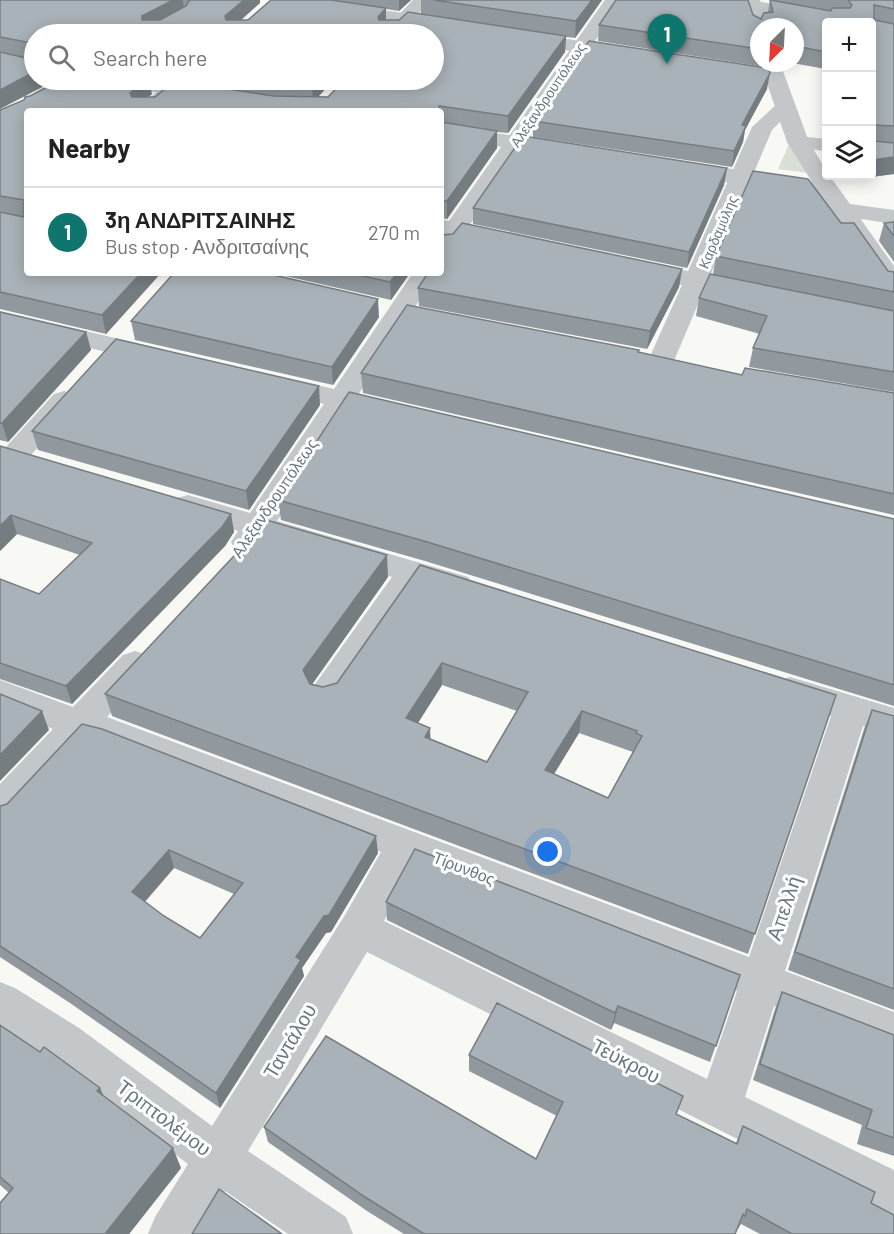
<!DOCTYPE html>
<html lang="en">
<head>
<meta charset="utf-8">
<style>
  body { margin:0; font-family:Barlow,sans-serif; background:#f2f2f2; color:#222 }
  .controls { position:absolute; right:18px; top:18px; display:grid; overflow:hidden; border-radius:6px; box-shadow:0 3px 15px #0003 }
  .controls button { width:54px; height:54px; display:grid; place-items:center; padding:0; border:0; border-bottom:2px solid #e0e0e0; background:#fff; color:#222; font:30px sans-serif }
  .compass { position:absolute; left:750px; top:18px; width:54px; height:54px; border-radius:50%; background:#fff; box-shadow:0 3px 15px #0003; rotate:204deg }
  .you { position:absolute; left:548px; top:852px; width:21px; height:21px; margin:-15px; border:4px solid #fff; border-radius:50%; background:#1a73e8; box-shadow:0 0 0 9px #1a73e833 }
  .badge { display:grid; place-items:center; width:39px; height:39px; border-radius:50%; background:#0f766e; color:#fff; font-size:20px; font-weight:700 }
  .pin { position:absolute; translate:-50% -50px; filter:drop-shadow(0 2px 3px #0008) }
  .pin::after { content:''; position:absolute; top:32px; width:21px; height:18px; background:inherit; clip-path:polygon(0 0,100% 0,50% 100%) }
  .list { margin:0; padding:0; list-style:none }
  h2 { display:flex; justify-content:space-between; align-items:center; height:78px; margin:0; padding:0 24px; font-size:26px }
  h2 small { font-size:20px; font-weight:400; color:#767676 }
  .list li { display:grid; grid-template-columns:39px 1fr auto; gap:18px; align-items:center; box-sizing:border-box; height:90px; padding:0 24px; border-top:2px solid #e0e0e0 }
  .list b { display:block; font-size:22px; white-space:nowrap }
  .list p { margin:0; font-size:20px; white-space:nowrap; color:#767676 }
  .list em { font-size:20px; font-style:normal; color:#767676 }
  .icon { flex:none; width:33px; height:33px; fill:none; stroke:currentColor; stroke-width:2; stroke-linecap:round; stroke-linejoin:round }
  .map { position:relative; flex:none; width:894px; height:1234px; overflow:hidden }
  .search { position:absolute; background:#fff; box-shadow:0 3px 15px #0003; left:24px; top:24px; width:420px; height:66px; display:flex; align-items:center; gap:15px; box-sizing:border-box; padding:0 21px; border-radius:33px; color:#767676; font-size:22px }
  .panel { position:absolute; background:#fff; box-shadow:0 3px 15px #0003; left:24px; top:108px; width:420px; height:168px; border-radius:6px }
  .map>svg:first-child { display:block }
</style>
</head>
<body>
<div class="map">
<svg width="894" height="1234" viewBox="0 0 894 1234">
  <rect width="100%" height="100%" fill="#f8f8f5"/>
  <path fill="#d9dfd6" d="M789,144L808,173L778,169Z"/>
  <g fill="none" stroke-linecap="round" stroke-linejoin="round">
    <g fill="#c3c7ca" fill-rule="evenodd">
      <path d="M413,0H432L399,34H380Z"/>
      <path d="M605,0H623L469,226L509,234L513,239L509,244L501,246L461,238L453,250L441,251V220L449,221Z"/>
      <path d="M713,0H751L837,16L844,18L846,22H826V26L722,5L716,4Z"/>
      <path d="M171,80H193L158,111H135Z"/>
      <path d="M785,101L792,103L795,107L772,130L710,276L759,287L763,292L759,297L750,300L704,290L673,363L670,369L660,371L650,369L647,363L682,285L627,273L624,268L627,263L636,261L688,271L752,127L778,103Z"/>
      <path d="M798,136L826,139V151L790,147L787,142L790,137Z"/>
      <path d="M843,203L894,210V224L835,215L831,210L835,205Z"/>
      <path d="M413,273H437L358,395L397,404L401,410L397,416L387,419L349,410L277,521L468,577L473,585L468,593L457,597L420,585L337,704L325,707L313,704L308,694L392,577L265,539L258,550L247,553L236,550L231,542L238,531L177,512L173,505L177,498L188,495L250,513L324,404L266,390L262,384L266,378L276,376L334,389Z"/>
      <path d="M0,311L162,349L166,355L162,361L153,363L0,327Z"/>
      <path d="M64,391L74,394L78,400L74,406L25,462L15,464L5,462L0,455L5,448L54,394Z"/>
      <path d="M135,651L147,655L152,664L147,673L107,717L749,957L831,716L778,699L773,690L778,681L790,677L894,708V736L863,726L785,971L894,1012V1052L774,1006L745,1097L894,1170V1218L367,952L248,1151L346,1217L353,1234H288L225,1191L199,1234H148L155,1217L188,1164L49,1058L0,1026V982L15,988L79,1028L212,1126L345,915L381,852L108,745L86,740L13,820L0,825V784L53,729L0,707V680L73,707L123,655ZM415,865L737,991L707,1079L384,921Z"/>
    </g>
    <g fill="#c3c7ca" fill-rule="evenodd">
      <path d="M270,0H315L444,19L451,21L453,25L451,29L444,31L279,5L273,4Z"/>
      <path d="M742,0H760L768,27H759V33L752,31Z"/>
      <path d="M521,32L627,48L634,50L637,54L634,58L627,60L514,42L511,38L514,34Z"/>
      <path d="M760,63H780L809,142L826,170V176H830L894,266V290L885,288L821,198L683,175L675,173L672,168L675,163L683,161L812,182L787,142Z"/>
      <path d="M106,80H154L211,88L218,90L221,94L218,98L211,100L116,86L109,84Z"/>
      <path d="M441,125L563,143L571,145L574,150L571,155L563,157L441,137Z"/>
    </g>
  </g>
  <g fill="#91999e" fill-rule="evenodd">
    <path d="M0,0H260V3L241,20H248L271,0H411L399,11L386,9V20H399L421,14V0H602L575,38L566,37L565,52L508,133L497,132V148L447,219L441,218V111H27V273H161L106,334L0,309V110L152,94L148,97H155L192,84L191,80H334L318,97H328L434,34H34V80L0,109Z"/>
    <path d="M770,0H894V174L848,180L844,176H872V22H826V69L792,63H795V27H759V66L598,41L599,25L753,15L761,19L768,12Z"/>
    <path d="M767,89L745,130L743,142L732,167L533,137V121Z"/>
    <path d="M727,168L724,185L687,268L473,224V208Z"/>
    <path d="M894,219V262L879,241L884,223L893,222Z"/>
    <path d="M841,223L888,271L894,272V392L749,367L753,348L760,334L696,316L699,298L713,274L716,256Z"/>
    <path d="M682,269L679,287L647,349L419,306L418,288Z"/>
    <path d="M272,273H410L391,300Z"/>
    <path d="M0,312L86,332L91,350L8,442L0,440Z"/>
    <path d="M379,317L333,385L135,340L131,321Z"/>
    <path d="M639,350V353L742,375L894,393V515L363,393L361,373Z"/>
    <path d="M320,405L249,510L38,450L32,431Z"/>
    <path d="M0,446L231,514L234,532L225,546L72,704L0,679V579L39,594L80,555L17,534L0,551Z"/>
    <path d="M278,500L894,519V706L425,561L281,520Z"/>
    <path d="M420,565L836,695L748,954L112,716L105,694L388,577L312,684L323,687L337,683ZM442,685L517,711L487,762L430,740L418,723ZM579,733L633,752L608,798L554,774Z"/>
    <path d="M872,710L894,716V1010L788,970L864,729Z"/>
    <path d="M0,806L378,853L331,932L326,933L302,968L304,976L220,1108L70,1003L0,957ZM174,868L234,894L200,938L164,916L145,902Z"/>
    <path d="M386,902L740,975L710,1062L614,1023L611,1030L387,920Z"/>
    <path d="M782,992L894,1035V1156L857,1144L862,1125L753,1080L775,1009Z"/>
    <path d="M0,1025L104,1096L181,1168L129,1234H0L9,1193L0,1185Z"/>
    <path d="M469,1055L677,1115L736,1143L743,1126L871,1203L894,1234H760L741,1224L738,1229H737L735,1234H404L367,1211L268,1142L264,1127L536,1159L557,1116L469,1071Z"/>
  </g>
  <g fill="#767d81">
    <path d="M173,0H183L184,11L144,34L142,20V16Z"/>
    <path d="M244,0H260V3L227,32L225,16Z"/>
    <path d="M399,0H411L399,11Z"/>
    <path d="M592,0H602L575,38L576,21Z"/>
    <path d="M386,8V24L378,32V17Z"/>
    <path d="M566,36L565,52L508,133V116Z"/>
    <path d="M34,72V80H56L0,109V90Z"/>
    <path d="M770,73L767,89L745,130L743,142L732,167L734,151L742,125Z"/>
    <path d="M146,80H149L152,94L134,109L130,93Z"/>
    <path d="M317,80H334L313,102L312,86Z"/>
    <path d="M497,131V148L447,219V201Z"/>
    <path d="M894,157V174L848,180L849,176H872V160Z"/>
    <path d="M727,168L724,185L687,268L689,252Z"/>
    <path d="M682,269L679,287L647,349L650,331Z"/>
    <path d="M141,273H161L106,334L102,315Z"/>
    <path d="M397,273H410L391,300L390,282Z"/>
    <path d="M378,299L379,317L333,385L332,367Z"/>
    <path d="M86,332L91,350L8,442L2,423Z"/>
    <path d="M319,386L320,405L249,510L246,491Z"/>
    <path d="M231,514L234,532L225,546L72,704L66,686Z"/>
    <path d="M11,515L17,534L0,551V526Z"/>
    <path d="M387,555L388,577L306,693L303,670Z"/>
    <path d="M442,663V685L407,740L406,718Z"/>
    <path d="M42,711L49,730L0,781V755Z"/>
    <path d="M582,711L579,733L543,792L545,770Z"/>
    <path d="M430,728L431,750L425,737Z"/>
    <path d="M376,836L378,853L331,932L326,933L302,968L304,976L220,1108L216,1093L296,957Z"/>
    <path d="M169,850L174,868L138,909L132,892Z"/>
    <path d="M618,1006L614,1023L611,1030L615,1013Z"/>
    <path d="M100,1088L109,1108L97,1091Z"/>
    <path d="M173,1148L181,1168L129,1234H105Z"/>
  </g>
  <g fill="#a9b2b8" stroke="#767d81" stroke-width="1.5" fill-rule="evenodd">
    <path d="M0,0H173L142,16V20H160L186,6L189,1L188,0H244L225,16L226,20H248L271,0H331L386,8L378,17L379,20H399L408,12L566,36L508,116L439,106L440,111H27V273H141L102,315L0,292V212L24,217V200L0,196V110L24,100L25,97L30,96L60,80H146L130,93L132,97H155L174,81L274,96L328,97L344,80H434V34H34V72L0,90V52L30,59L32,57V43L0,37Z"/>
    <path d="M434,0H592L576,21Z"/>
    <path d="M616,0H748L753,15L761,19L764,13L773,12L770,0L831,11L832,8H850L852,5L848,0H894V9L874,5V20L894,24V126L875,125V141L894,143V157L872,160V22H826V52L795,46V27H759V49L599,25Z"/>
    <path d="M589,41L768,68L770,73L742,125L746,126L734,151L533,121Z"/>
    <path d="M271,80H317L312,86Z"/>
    <path d="M441,122L497,131L447,201H441Z"/>
    <path d="M523,136L727,168L689,252L473,208Z"/>
    <path d="M753,171L808,179L841,223H854L888,271L894,272V292L716,256Z"/>
    <path d="M894,222V236L884,223Z"/>
    <path d="M462,223L682,269L650,331L418,288L428,273H441V235L453,234Z"/>
    <path d="M174,273H265L378,299L332,367L131,321Z"/>
    <path d="M349,273H397L390,282Z"/>
    <path d="M710,274L894,311V372L753,348L767,316L699,298Z"/>
    <path d="M407,305L639,350L638,352L742,375L745,368L894,393V494L361,373Z"/>
    <path d="M0,312L86,332L2,423H0Z"/>
    <path d="M116,339L319,386L246,491L32,431Z"/>
    <path d="M349,392L894,519V685L424,541L278,500Z"/>
    <path d="M0,446L231,514L222,527L66,686L0,663V579L39,594L92,543L11,515L0,526Z"/>
    <path d="M263,519L387,555L303,670L310,684L323,687L337,683L420,565L836,695L755,934L105,694L247,542ZM442,663L528,692L487,762L425,737L430,728L406,718ZM582,711L637,731L636,733L642,736L608,798L545,770Z"/>
    <path d="M0,694L42,711L0,755Z"/>
    <path d="M872,710L894,716V989L795,952Z"/>
    <path d="M82,724L102,729L376,836L329,915L324,916L296,957L301,960L216,1093L63,987L0,946V806L7,804ZM169,850L243,883L200,938L164,916L132,892Z"/>
    <path d="M415,849L740,975L716,1046L618,1006L615,1013L386,902Z"/>
    <path d="M782,992L894,1035V1138L866,1128L872,1110L760,1064Z"/>
    <path d="M497,1003L683,1096L676,1114L737,1144L743,1126L875,1192L871,1203L894,1215V1234H792L747,1209L745,1216L743,1214L735,1234H424L365,1197L264,1127L326,1036L536,1159L563,1102L469,1055Z"/>
    <path d="M0,1025L40,1052L44,1047L100,1088L97,1091L173,1148L105,1234H0V1203L13,1188L0,1177Z"/>
    <path d="M219,1189L282,1234H192Z"/>
  </g>
  <g text-anchor="middle" stroke-width="6" stroke-linejoin="round" paint-order="stroke">
    <g font-size="14" fill="#667886" stroke="#fff">
      <text transform="translate(548 95) rotate(-56)" y="5">Αλεξανδρουπόλεως</text>
      <text transform="translate(718 232) rotate(-67)" y="5">Καρδαμύλης</text>
    </g>
    <g font-size="16" fill="#667886" stroke="#fff">
      <text transform="translate(274 498) rotate(-56)" y="6">Αλεξανδρουπόλεως</text>
      <text transform="translate(464 868) rotate(21)" y="6">Τίρυνθος</text>
    </g>
    <g font-size="20" fill="#667886" stroke="#fff">
      <text transform="translate(784 908) rotate(-71)" y="7">Απελλή</text>
      <text transform="translate(290 1041) rotate(-59)" y="7">Ταντάλου</text>
      <text transform="translate(626 1061) rotate(27)" y="7">Τεύκρου</text>
      <text transform="translate(164 1118) rotate(37)" y="7">Τριπτολέμου</text>
    </g>
  </g>
</svg>
<div class="controls">
<button>+</button>
<button>−</button>
<button><svg class="icon" aria-label="layers" viewBox="0 0 24 24"><path d="M12 4l9 5-9 5-9-5zM3 14l9 5 9-5"/></svg></button>
</div>
<svg class="compass" viewBox="-18 -18 36 36"><path d="M0-13l5 13h-10z" fill="#e53935"/><path d="M0 13l5-13h-10z" fill="#767676"/></svg>
<div class="you"></div>
<div class="pin badge" style="left:667px;top:64px">1</div>
<div class="search"><svg class="icon" aria-label="search" viewBox="0 0 24 24"><circle cx="10" cy="10" r="6"/><path d="M15 15l6 6"/></svg>Search here</div>
<section class="panel">
<h2>Nearby<small></small></h2>
<ul class="list">
<li><span class="badge">1</span><div><b>3η ΑΝΔΡΙΤΣΑΙΝΗΣ</b><p>Bus stop · Ανδριτσαίνης</p></div><em>270 m</em></li>
</ul>
</section>
</div>
</body>
</html>
